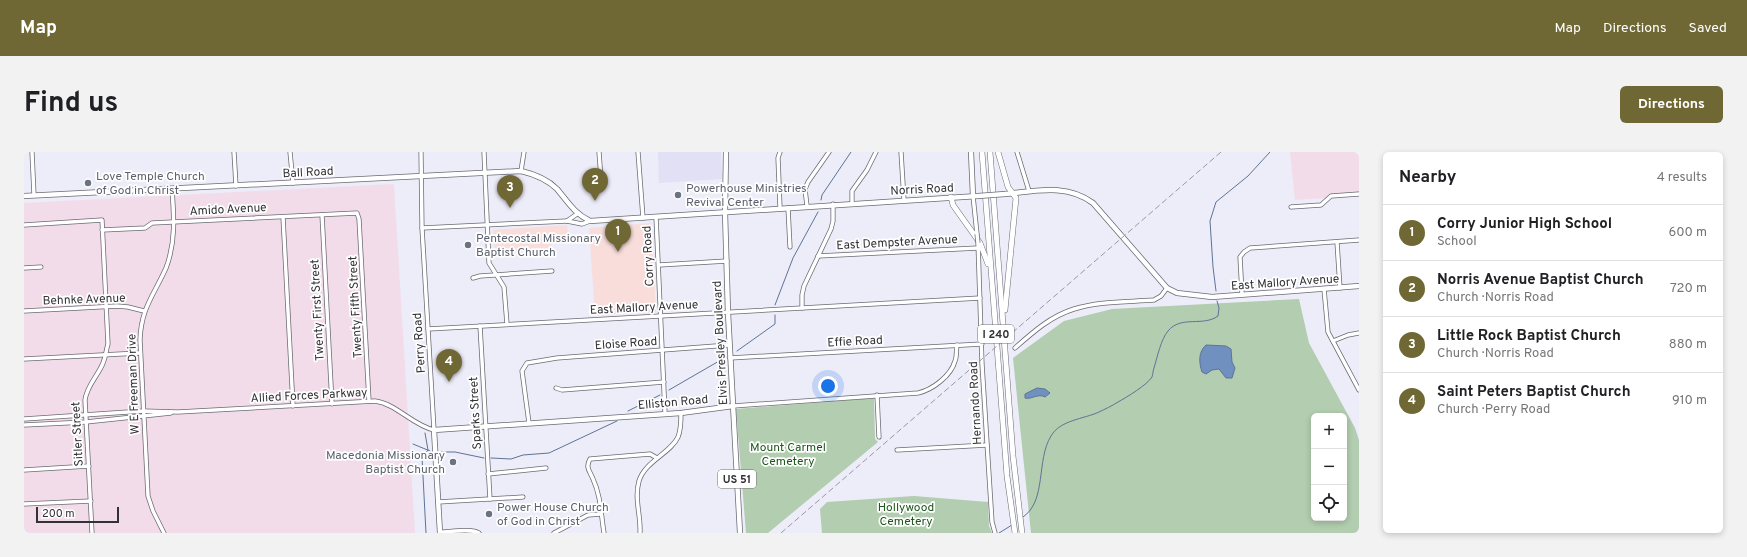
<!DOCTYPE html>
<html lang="en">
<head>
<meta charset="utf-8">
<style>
  body { margin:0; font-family:Overpass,sans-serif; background:#f2f2f2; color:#202124 }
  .controls { position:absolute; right:12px; bottom:12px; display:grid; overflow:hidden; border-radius:6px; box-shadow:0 2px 6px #0003 }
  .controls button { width:36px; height:36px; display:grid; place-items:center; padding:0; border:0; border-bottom:1px solid #e0e0e0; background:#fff; color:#202124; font:20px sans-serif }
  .scale { position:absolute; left:12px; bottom:10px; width:83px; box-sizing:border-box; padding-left:4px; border:2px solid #323236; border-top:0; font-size:11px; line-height:14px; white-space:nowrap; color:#323236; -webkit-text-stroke:3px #fff; paint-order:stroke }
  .you { position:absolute; left:804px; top:234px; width:14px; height:14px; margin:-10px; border:3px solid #fff; border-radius:50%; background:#1a73e8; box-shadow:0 0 0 6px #1a73e833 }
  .badge { display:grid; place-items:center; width:26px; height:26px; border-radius:50%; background:#6f6834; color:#fff; font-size:13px; font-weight:700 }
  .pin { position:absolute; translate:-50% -33px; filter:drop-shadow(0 1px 2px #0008) }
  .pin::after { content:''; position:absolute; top:21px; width:14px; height:12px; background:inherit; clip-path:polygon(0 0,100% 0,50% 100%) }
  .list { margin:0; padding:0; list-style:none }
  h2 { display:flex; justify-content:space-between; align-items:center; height:52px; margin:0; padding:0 16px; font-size:17px }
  h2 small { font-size:13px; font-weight:400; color:#757577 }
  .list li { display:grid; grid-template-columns:26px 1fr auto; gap:12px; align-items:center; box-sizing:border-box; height:56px; padding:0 16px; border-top:1px solid #e0e0e0 }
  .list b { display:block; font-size:15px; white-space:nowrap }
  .list p { margin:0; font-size:13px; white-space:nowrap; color:#757577 }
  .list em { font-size:13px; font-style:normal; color:#757577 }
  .icon { flex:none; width:22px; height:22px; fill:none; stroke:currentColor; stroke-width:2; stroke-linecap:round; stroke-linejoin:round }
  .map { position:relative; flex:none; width:1335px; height:381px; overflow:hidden; border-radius:6px }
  header { display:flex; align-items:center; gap:24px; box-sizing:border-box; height:56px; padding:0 20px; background:#6f6834; color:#fff }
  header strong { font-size:19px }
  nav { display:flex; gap:22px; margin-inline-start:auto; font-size:14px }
  .intro { display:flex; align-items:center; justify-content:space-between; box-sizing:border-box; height:96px; padding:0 24px }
  h1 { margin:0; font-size:28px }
  .button { padding:10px 18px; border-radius:6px; background:#6f6834; color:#fff; font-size:14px; font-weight:700 }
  main { display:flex; gap:24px; padding:0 24px }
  aside { flex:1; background:#fff; border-radius:6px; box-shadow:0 2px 6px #0003 }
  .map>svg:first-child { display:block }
</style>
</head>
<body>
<header>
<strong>Map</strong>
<nav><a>Map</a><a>Directions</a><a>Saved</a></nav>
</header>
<div class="intro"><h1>Find us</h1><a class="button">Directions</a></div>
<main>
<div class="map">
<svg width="1335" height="381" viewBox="0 0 1335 381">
  <rect width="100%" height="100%" fill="#edecf9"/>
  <path fill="#e2e0f4" d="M634,0H697L698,27L635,31Z"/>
  <g fill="#f3dce9">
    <path d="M1266,0H1335V44L1271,48Z"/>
    <path d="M369,32L370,33L391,381H0V51Z"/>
  </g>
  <g fill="#f8dddb">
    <path d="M627,71L632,160L571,163L565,76Z"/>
    <path d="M543,73L544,83L527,84L528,99L471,102L469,78Z"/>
  </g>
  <g fill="#b2cdaf" fill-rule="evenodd">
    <path d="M1275,147L1285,191L1331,276L1335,288V381H1007L989,206L1040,169L1088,157ZM1290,264H1320V366H1290Z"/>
    <path d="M850,246L851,287L854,290L744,381H722L712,257Z"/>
    <path d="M890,344L964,350L965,374L968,381H798L796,357L803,350Z"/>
  </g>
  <g fill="#7091bf" stroke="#5d7496">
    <path d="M1182,193L1202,194L1207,197L1208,210L1211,216L1208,226H1202L1195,217L1188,218L1182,222L1178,220C1175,211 1174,200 1182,193Z"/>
    <path d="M1013,236L1021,237L1026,241L1021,245C1014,241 1007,248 1001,246V242Z"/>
  </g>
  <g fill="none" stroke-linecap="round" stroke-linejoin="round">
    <g stroke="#5d7496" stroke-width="1">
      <path d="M797,48L798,43L827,0"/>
      <path d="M1192,139L1189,115L1186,69L1192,50L1224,24L1246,0"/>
      <path d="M751,153L769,106L794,60"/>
      <path d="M713,199L751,172V163"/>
      <path d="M645,238L702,205"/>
      <path d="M604,259L636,243"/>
      <path d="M401,281L404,298L398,305L402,381"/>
      <path d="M389,292L406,299"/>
      <path d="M417,300H431L460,306"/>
      <path d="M467,306L487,307L499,303L525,301L593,269"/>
      <path d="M999,365C1023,349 1012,308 1027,284C1036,268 1060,267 1075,260C1081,257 1088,254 1094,250C1103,245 1123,233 1128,225C1129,222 1129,218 1130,216C1133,206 1137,187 1144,179C1157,163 1179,175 1194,164L1195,156L1193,149"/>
      <path d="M975,381L988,373"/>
    </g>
    <g stroke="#6a6a74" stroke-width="5">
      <g id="minor">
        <path d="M8,0L10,43"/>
        <path d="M210,0L212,34"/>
        <path d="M266,0L269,31"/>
        <path d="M460,0L465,111L480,135L483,172"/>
        <path d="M575,0L577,27"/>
        <path d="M614,0L619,66"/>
        <path d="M756,0L754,6L756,56"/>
        <path d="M877,0L880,48"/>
        <path d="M993,0L1005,39"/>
        <path d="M497,19L500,0"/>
        <path d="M949,44L953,82"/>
        <path d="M828,51V39L843,18L852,0"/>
        <path d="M783,54L781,37L784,30L805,0"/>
        <path d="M1267,55L1297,53L1307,44L1335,42"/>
        <path d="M764,56L766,95"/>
        <path d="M553,62L543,69L558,72L566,69"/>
        <path d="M298,63L308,252"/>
        <path d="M259,65L269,254"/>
        <path d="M632,65L641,261"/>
        <path d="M0,73L78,68L84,192C82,198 82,204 79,211C74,224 63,233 61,248L68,381"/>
        <path d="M398,76L543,69"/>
        <path d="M78,78L121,76L128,71L333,61L335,67L345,249"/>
        <path d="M1313,90L1316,136"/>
        <path d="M954,91L958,212L968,370L971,381"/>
        <path d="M794,104L954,96"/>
        <path d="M635,113L703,109"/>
        <path d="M0,116L17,115"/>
        <path d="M449,126L456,124L528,119"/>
        <path d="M1300,137L1304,180L1335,238"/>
        <path d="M1218,142L1216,105L1220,100L1226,96L1335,88"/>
        <path d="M778,156V143L780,134L807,77L809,69V52"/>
        <path d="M0,159L93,154L104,155L120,159"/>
        <path d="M456,174L466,347"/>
        <path d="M404,177L956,146"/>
        <path d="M1309,189L1324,183L1335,181"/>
        <path d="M991,196C1009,180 1027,164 1050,157C1075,149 1104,150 1130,148L1137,144L1143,136"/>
        <path d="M706,206L958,192"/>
        <path d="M0,207L116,201"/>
        <path d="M532,236L538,238L640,230"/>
        <path d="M853,243L855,285"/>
        <path d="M709,254L894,241C908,238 927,224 931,209C933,205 932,198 933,193"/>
        <path d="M0,267L119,259L154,260L351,249C373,252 388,273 410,278L398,76L397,0"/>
        <path d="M505,271L498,219L503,211L533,206L705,193"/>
        <path d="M0,273L62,270L147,261"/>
        <path d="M873,298L963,293"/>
        <path d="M0,318L65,314"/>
        <path d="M464,322L522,316"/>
        <path d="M414,350L499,345"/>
        <path d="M0,352L67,349"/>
        <path d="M416,380C425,380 448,376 455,381"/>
        <path d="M140,381L129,359L124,344L116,188C117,156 130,143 142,116C152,90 150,64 148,37"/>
        <path d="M530,381L564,363L577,362"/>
        <path d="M580,381C577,363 577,344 569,327C566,319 561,316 566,307L626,302L633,306"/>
        <path d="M616,381C617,363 610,347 615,329C621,309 647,301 654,285C657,278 657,268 657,261"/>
      </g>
    </g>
    <g stroke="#6a6a74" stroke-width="6">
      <g id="major">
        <path d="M702,0L701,60L704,161L716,381"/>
        <path d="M947,0L949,44"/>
        <path d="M981,42C1011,39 1043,31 1069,51L1143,136L1153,141L1188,145L1335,134"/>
        <path d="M0,44L497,19C510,22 523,27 533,37C544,50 550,61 566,69L954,44"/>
        <path d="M416,381L410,278L657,261L709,254"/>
      </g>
    </g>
    <g stroke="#6a6a74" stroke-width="6">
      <g id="highway">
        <path d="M958,0L983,324L991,381"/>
        <path d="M966,0L989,304L998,381"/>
        <path d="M974,0L984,35L992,46L981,158"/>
        <path d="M927,45L929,53L956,91L964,112"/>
      </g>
    </g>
    <use href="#minor" stroke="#fff" stroke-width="3.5"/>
    <use href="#major" stroke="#fff" stroke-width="4.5"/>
    <use href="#highway" stroke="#fff" stroke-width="5"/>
    <path stroke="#9898a1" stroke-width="1" stroke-dasharray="6 3" stroke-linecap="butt" d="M757,381L1197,0"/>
    <g stroke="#6a6a74" stroke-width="5" stroke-linecap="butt">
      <path id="minor-bridge" d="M953,82L954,91"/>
    </g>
    <g stroke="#6a6a74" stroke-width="6" stroke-linecap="butt">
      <path id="major-bridge" d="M954,44L981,42"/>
    </g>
    <use href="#minor-bridge" stroke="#fff" stroke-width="3.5"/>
    <use href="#major-bridge" stroke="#fff" stroke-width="4.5"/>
  </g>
  <g fill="#6b7280" stroke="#fff" stroke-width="1.5">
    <circle cx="64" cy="31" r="4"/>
    <circle cx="654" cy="43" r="4"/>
    <circle cx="444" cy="93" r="4"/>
    <circle cx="429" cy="310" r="4"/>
    <circle cx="465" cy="362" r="4"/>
  </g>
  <g text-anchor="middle" stroke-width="3.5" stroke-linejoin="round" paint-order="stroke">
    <g fill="#fff" stroke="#707072" stroke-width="1">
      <rect x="954" y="173" width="36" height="18" rx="3"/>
      <rect x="694" y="318" width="38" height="18" rx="3"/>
    </g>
    <g font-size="11" font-weight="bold" fill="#323236">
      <text x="972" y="186">I 240</text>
      <text x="713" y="331">US 51</text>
    </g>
    <g font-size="12" fill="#323236" stroke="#fff">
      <text transform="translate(284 20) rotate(-3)" y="4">Ball Road</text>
      <text transform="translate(898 37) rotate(-3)" y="4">Norris Road</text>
      <text transform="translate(204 57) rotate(-3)" y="4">Amido Avenue</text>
      <text transform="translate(873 90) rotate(-3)" y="4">East Dempster Avenue</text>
      <text transform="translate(624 104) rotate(-93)" y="4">Corry Road</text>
      <text transform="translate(1261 130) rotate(-4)" y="4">East Mallory Avenue</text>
      <text transform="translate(60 147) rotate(-2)" y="4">Behnke Avenue</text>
      <text transform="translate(331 155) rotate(-93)" y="4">Twenty Fifth Street</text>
      <text transform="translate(620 155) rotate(-3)" y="4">East Mallory Avenue</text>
      <text transform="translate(293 158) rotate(-93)" y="4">Twenty First Street</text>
      <text transform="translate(831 189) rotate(-3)" y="4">Effie Road</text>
      <text transform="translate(395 191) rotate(-94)" y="4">Perry Road</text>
      <text transform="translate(602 191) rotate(-4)" y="4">Eloise Road</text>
      <text transform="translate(696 191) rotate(-93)" y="4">Elvis Presley Boulevard</text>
      <text transform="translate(109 232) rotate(-92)" y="4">W E Freeman Drive</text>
      <text transform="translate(285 243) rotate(-3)" y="4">Allied Forces Parkway</text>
      <text transform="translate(649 250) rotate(-5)" y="4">Elliston Road</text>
      <text transform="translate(951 251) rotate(-93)" y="4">Hernando Road</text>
      <text transform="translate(451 261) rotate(-93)" y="4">Sparks Street</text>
      <text transform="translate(53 282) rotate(-93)" y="4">Sitler Street</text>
    </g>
    <g font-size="12" fill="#5b616d" stroke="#fff" text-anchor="start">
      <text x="72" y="28">Love Temple Church<tspan x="72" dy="14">of God in Christ</tspan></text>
      <text x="662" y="40">Powerhouse Ministries<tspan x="662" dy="14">Revival Center</tspan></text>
      <text x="452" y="90">Pentecostal Missionary<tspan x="452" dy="14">Baptist Church</tspan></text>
      <text x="421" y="307" text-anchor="end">Macedonia Missionary<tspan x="421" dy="14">Baptist Church</tspan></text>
      <text x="473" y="359">Power House Church<tspan x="473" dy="14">of God in Christ</tspan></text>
    </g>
    <g font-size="12" fill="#1d561b" stroke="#fff">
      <text x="764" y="299">Mount Carmel<tspan x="764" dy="14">Cemetery</tspan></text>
      <text x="882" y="359">Hollywood<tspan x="882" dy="14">Cemetery</tspan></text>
    </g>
  </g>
</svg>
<div class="controls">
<button>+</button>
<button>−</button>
<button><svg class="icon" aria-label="locate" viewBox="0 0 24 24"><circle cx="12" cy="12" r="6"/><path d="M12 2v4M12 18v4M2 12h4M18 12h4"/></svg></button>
</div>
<div class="scale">200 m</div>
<div class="you"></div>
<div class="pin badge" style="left:594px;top:100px">1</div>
<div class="pin badge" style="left:571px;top:49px">2</div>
<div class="pin badge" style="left:486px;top:56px">3</div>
<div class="pin badge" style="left:425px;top:230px">4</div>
</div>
<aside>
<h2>Nearby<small>4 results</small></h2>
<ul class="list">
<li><span class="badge">1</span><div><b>Corry Junior High School</b><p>School</p></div><em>600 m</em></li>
<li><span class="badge">2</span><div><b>Norris Avenue Baptist Church</b><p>Church · Norris Road</p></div><em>720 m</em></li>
<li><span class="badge">3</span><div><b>Little Rock Baptist Church</b><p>Church · Norris Road</p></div><em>880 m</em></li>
<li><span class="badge">4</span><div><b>Saint Peters Baptist Church</b><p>Church · Perry Road</p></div><em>910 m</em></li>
</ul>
</aside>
</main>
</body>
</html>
